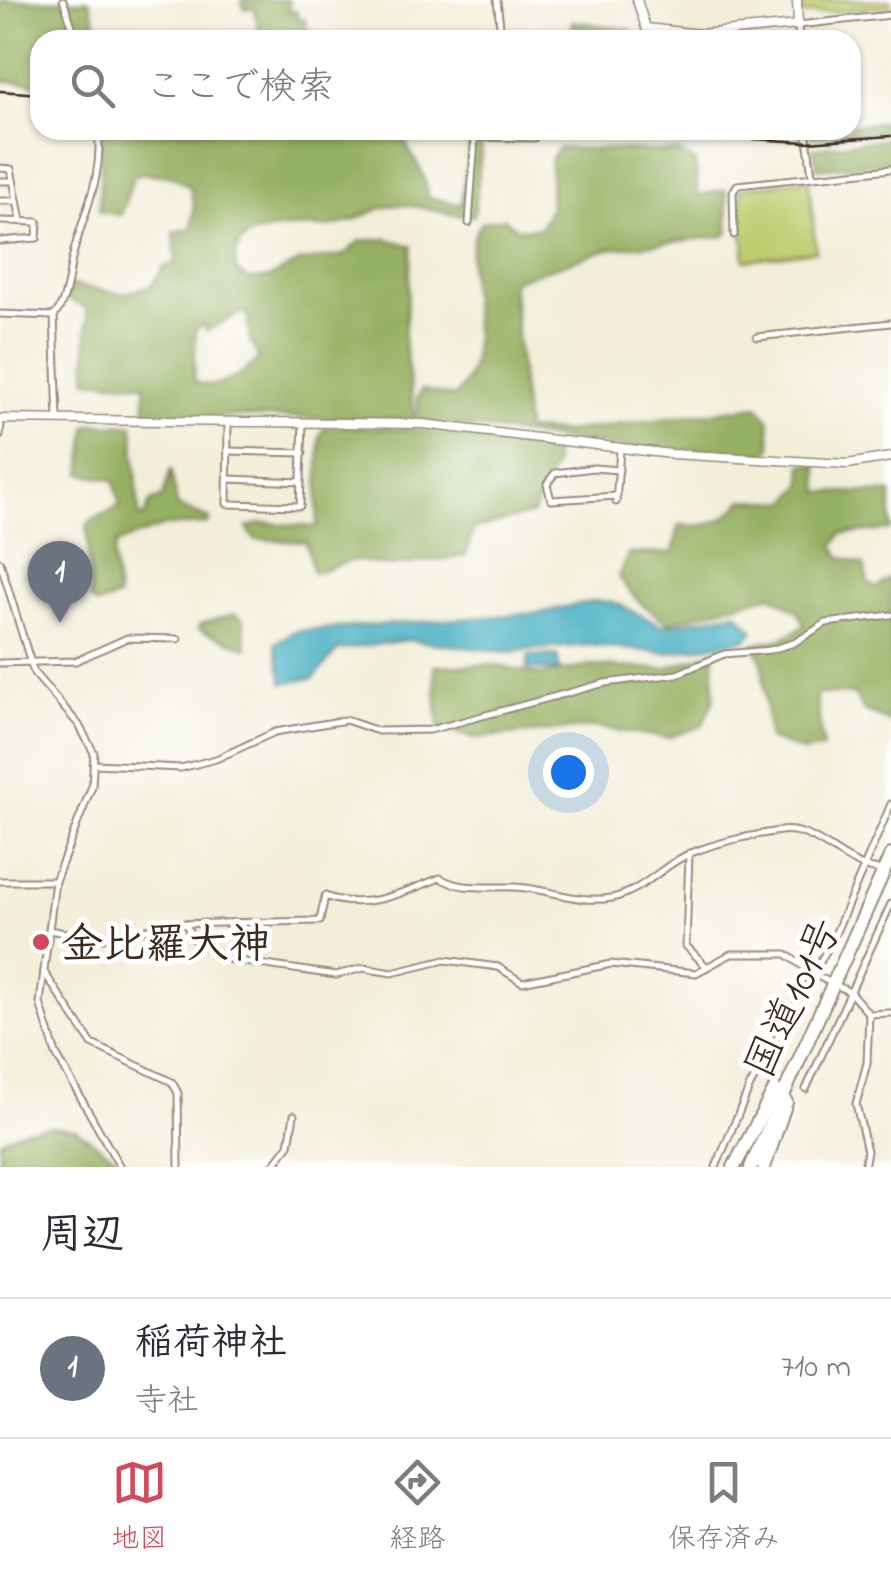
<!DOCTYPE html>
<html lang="ja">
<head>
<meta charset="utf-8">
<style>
  body { margin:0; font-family:"Indie Flower","Klee One",sans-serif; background:#f7f7f7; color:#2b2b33 }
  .you { position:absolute; left:568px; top:772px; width:35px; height:35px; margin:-25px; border:8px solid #fff; border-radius:50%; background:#1a73e8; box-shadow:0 0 0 15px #1a73e833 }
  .badge { display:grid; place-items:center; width:65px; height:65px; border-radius:50%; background:#d1495b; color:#fff; font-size:32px; font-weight:700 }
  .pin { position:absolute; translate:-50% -82px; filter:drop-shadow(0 2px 5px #0008) }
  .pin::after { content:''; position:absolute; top:52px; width:35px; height:30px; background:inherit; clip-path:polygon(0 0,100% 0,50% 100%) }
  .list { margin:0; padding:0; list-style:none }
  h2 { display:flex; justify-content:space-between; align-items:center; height:130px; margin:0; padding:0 40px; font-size:42px }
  h2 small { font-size:32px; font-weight:400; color:#7c7c81 }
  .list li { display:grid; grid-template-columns:65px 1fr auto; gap:30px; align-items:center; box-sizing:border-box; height:140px; padding:0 40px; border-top:2px solid #e1e1e2 }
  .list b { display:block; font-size:38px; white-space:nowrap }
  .list p { margin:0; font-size:32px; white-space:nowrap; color:#7c7c81 }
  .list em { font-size:32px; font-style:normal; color:#7c7c81 }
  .icon { flex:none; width:55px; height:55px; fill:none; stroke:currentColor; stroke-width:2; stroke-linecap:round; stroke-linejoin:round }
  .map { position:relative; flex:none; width:891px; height:1167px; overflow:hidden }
  .search { position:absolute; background:#fff; box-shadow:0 2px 8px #0004; left:30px; right:30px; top:30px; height:110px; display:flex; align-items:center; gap:25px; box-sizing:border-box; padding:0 35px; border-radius:30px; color:#7c7c81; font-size:38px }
  .sheet { height:270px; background:#fff }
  nav { display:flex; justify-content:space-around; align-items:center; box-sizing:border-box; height:140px; border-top:2px solid #e1e1e2; background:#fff; font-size:28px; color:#7c7c81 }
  nav a { display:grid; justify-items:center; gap:5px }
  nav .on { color:#d1495b }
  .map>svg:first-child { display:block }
</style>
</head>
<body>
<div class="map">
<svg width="891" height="1167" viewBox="0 0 891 1167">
  <rect width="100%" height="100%" fill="#fff"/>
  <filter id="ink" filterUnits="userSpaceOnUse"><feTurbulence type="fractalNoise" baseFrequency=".01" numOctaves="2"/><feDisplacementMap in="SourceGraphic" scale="20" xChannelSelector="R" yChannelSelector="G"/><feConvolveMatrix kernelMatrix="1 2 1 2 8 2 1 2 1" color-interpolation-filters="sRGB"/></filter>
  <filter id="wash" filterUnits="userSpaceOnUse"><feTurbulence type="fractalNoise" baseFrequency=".0048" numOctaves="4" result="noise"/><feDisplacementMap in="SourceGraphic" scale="40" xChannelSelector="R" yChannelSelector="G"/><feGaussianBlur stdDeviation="2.25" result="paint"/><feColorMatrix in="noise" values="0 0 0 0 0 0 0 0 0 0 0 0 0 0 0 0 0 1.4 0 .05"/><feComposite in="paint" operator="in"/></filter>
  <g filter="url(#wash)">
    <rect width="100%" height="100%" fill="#f2eed9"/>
    <g fill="#bdcd70" stroke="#7c7c47" stroke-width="2.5">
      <path d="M801,0H891V6L802,15Z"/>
      <path d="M809,179L816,251L745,260L740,188Z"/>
    </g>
    <g fill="#96b062" stroke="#686d40" stroke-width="2.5" fill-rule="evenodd">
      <path d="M0,0H89L101,40H40V84L0,80Z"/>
      <path d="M242,0H289V12L297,11L298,20L305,19L308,36L318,35V40H261L254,8L244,9Z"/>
      <path d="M572,21L631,30L632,40H573Z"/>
      <path d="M891,121V131L811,137L810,130H851V126Z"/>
      <path d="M102,130H403C405,155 425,163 428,197L461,205L472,130H516L515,143L482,142L474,216C449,217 429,207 405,205C380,203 361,220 339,225C307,233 226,214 236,270L248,279L269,278L299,262L344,255L360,241L387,239L412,246L404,340L415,420L145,415V384L87,380V308L67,299L69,285L123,294L151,286L164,267L176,263L174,232L191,229L194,206L190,187L173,176L139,173L133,177L121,215L99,211ZM241,313L247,314L250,341L259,359C243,374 216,393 194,381L196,328L205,325L206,331Z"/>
      <path d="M891,138V162L817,169L813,148Z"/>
      <path d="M558,148L680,152L695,162L698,195L726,190L729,232L725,236L608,249L512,281L526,430L565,432L758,406L769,419L771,448L766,454L624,448L424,421L418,416L417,398L422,390L454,397C501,349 448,267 482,222L505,218L516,229L540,228L550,208L551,159Z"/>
      <path d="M93,424L133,425L139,516L144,517L150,502L163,497L171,469L177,506L210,519L208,524L164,526L117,543L113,558L118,598L97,605L91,600L87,527L89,522L120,505L114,480L82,474L87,426Z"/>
      <path d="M346,426L423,430L552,450L555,463L533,514L473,529L466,556L389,566L354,560L313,573L306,542L254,539L247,527L264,523L317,527L320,435L324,428Z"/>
      <path d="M803,464H817L820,492L891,493V530L841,534L834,546L840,557L864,565L868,583L876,588L891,578V722L863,710L854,694H816L823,748L804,752L769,739L762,660L753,644L783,638L804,626L799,612L771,595L667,623L638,601L618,577L629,554L673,553L679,525C705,529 728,521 743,500L787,502L802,486Z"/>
      <path d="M235,614L243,619L247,648L198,629L201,624Z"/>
      <path d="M714,652V699L702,726L668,738L593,727L475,738L439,729L434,666L492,665L540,675L592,666L664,669Z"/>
      <path d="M51,1126L75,1129L130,1167H0V1140L26,1129Z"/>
    </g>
    <g fill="#43aec1" stroke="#3f6c70" stroke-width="2.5">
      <path d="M595,601L613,602L663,626L737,612L754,631L745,640L667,653L587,645L506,652L408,640L338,650L314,678L283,683L275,643L295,631L539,613Z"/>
      <path d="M557,655L560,671L527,669L529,656Z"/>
    </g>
  </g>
  <g filter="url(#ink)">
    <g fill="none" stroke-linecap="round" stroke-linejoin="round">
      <g stroke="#968c7c" stroke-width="9">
        <g id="street">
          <path d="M63,0L77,40"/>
          <path d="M497,0L501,34H513L514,40"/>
          <path d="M799,40L798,25L891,15"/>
          <path d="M806,130L812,175"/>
          <path d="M0,168L11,169L21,221"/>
          <path d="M0,181H13"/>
          <path d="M0,201H17"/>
          <path d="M0,221L38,222L37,238L0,241"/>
          <path d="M469,223L475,137L535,138L536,130"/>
          <path d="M734,235L733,192L737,185L891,169"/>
          <path d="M0,314L54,316"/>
          <path d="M757,337L891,323"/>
          <path d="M58,419L54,316C68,300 68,275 73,255C83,213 104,178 98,130"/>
          <path d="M228,423L227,504L300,506L303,423"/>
          <path d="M0,436L1,421"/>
          <path d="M229,451L303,453"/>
          <path d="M228,479L301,482"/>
          <path d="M617,496L551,500L547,484L555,473L593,468L619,470"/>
          <path d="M616,502L620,450"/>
          <path d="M0,562L34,673L79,725L94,753L92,786L55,881L40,1003L56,1054L120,1167"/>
          <path d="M0,663L76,661L127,638L178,639"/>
          <path d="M95,764L181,768L216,759L275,732L346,720L378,731L430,730L605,683L677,674L724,654L770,650L794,643L826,623L891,615"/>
          <path d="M689,853L686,946L707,967L731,954H786L813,974L850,992L869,1014L891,1013"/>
          <path d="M0,881H55"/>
          <path d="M185,923L193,939L231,960L336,975L363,968L392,973L445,960L498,967L522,982L611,964L696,973L707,967"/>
          <path d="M49,930L97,939L173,924L320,921L325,896C364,912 404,892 440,878C462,891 489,886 514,887C548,888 576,904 612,898C644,891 662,865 691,853C716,843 752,835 780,831C819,826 844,870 884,870"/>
          <path d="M44,972L92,1044L172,1082L178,1093L179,1167"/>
          <path d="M806,1089L891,904"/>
          <path d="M272,1167L289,1145L294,1115"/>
          <path d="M716,1167L750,1086L833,939L891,804"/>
          <path d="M864,1167L867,1151L856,1104L867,1063L869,1014"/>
        </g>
      </g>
      <g stroke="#968c7c" stroke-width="11">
        <g id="secondary">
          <path d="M637,0L646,28L700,34L798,25L797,0"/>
          <path d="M0,419L423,424L671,454L847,464L891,457"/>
        </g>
      </g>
      <g stroke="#968c7c" stroke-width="16">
        <g id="highway">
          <path d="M734,1167L775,1089"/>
          <path d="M751,1167L891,855"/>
          <path d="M764,1167L786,1102"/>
        </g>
      </g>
      <use href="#street" stroke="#fff" stroke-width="5"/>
      <use href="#secondary" stroke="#fff" stroke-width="8"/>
      <use href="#highway" stroke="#fff" stroke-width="12"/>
      <g stroke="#3b2a1e" stroke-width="2.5">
        <path d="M0,91L40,94"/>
        <path d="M586,130L807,142L891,136"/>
      </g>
    </g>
  </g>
  <circle fill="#d1495b" stroke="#fff" stroke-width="4" cx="41" cy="942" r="10"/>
  <g text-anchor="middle" stroke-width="10" stroke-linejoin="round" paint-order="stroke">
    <g font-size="42" font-weight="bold" fill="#3b2a1e" stroke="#fff" text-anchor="start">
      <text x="61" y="957">金比羅大神</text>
    </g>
    <g font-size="42" fill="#3b2a1e" stroke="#fff">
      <text transform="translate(791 997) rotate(-65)" y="15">国道101号</text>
    </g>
  </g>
</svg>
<div class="you"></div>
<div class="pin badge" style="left:60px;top:623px;background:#6b7280">1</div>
<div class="search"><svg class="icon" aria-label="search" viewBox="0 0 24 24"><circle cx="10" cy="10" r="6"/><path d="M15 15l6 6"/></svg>ここで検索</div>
</div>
<section class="sheet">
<h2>周辺<small></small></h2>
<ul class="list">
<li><span class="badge" style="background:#6b7280">1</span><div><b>稲荷神社</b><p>寺社</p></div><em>710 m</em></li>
</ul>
</section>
<nav>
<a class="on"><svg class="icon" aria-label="map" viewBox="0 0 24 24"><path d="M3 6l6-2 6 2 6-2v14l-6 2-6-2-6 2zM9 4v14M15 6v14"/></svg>地図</a>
<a><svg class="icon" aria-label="directions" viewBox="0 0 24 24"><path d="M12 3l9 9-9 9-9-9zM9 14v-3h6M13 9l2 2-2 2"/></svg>経路</a>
<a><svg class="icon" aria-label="saved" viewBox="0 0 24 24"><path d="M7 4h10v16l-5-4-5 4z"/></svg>保存済み</a>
</nav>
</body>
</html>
